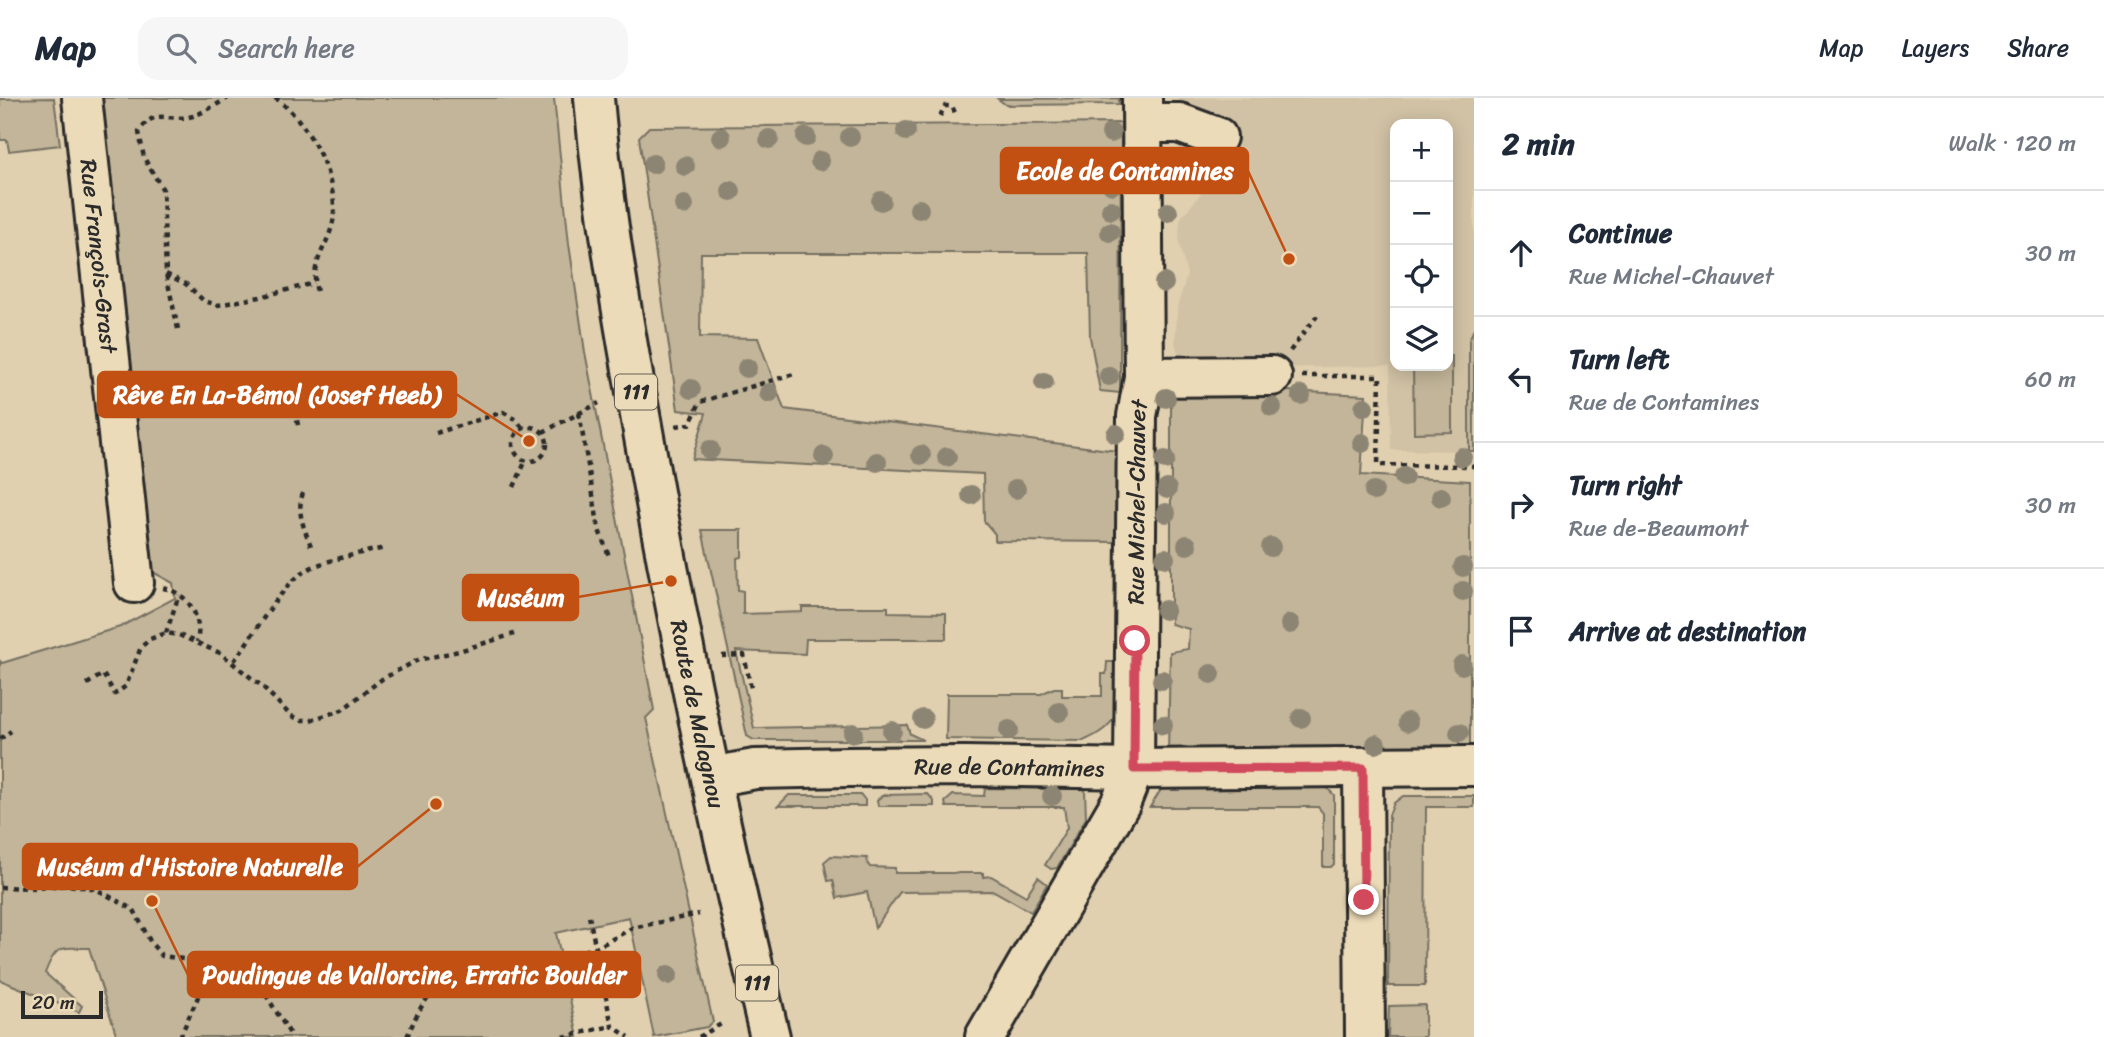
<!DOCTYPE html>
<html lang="en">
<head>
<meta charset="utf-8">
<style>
  body { margin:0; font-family:Sriracha,sans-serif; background:#f6f6f7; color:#1f2937 }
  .controls { position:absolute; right:21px; top:21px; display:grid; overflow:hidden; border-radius:14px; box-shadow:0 4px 18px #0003 }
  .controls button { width:63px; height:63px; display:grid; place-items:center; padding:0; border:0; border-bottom:2px solid #e0e1e3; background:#fff; color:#1f2937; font:35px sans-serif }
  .scale { position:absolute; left:21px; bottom:18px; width:82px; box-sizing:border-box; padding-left:7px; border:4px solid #2b2b2b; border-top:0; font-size:19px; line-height:24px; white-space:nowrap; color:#2b2b2b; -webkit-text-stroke:5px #ecdbb8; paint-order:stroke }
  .stop { position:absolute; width:21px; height:21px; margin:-16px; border:5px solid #d1495b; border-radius:50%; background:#fff }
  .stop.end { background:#d1495b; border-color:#fff; box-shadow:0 2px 7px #0008 }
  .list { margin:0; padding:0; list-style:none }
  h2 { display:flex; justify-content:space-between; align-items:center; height:91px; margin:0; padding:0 28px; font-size:30px }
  h2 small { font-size:23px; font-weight:400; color:#747a83 }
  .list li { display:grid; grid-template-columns:46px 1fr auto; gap:21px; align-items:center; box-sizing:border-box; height:126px; padding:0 28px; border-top:2px solid #e0e1e3 }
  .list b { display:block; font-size:26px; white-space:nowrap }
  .list p { margin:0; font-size:23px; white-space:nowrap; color:#747a83 }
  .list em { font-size:23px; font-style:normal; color:#747a83 }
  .icon { flex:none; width:38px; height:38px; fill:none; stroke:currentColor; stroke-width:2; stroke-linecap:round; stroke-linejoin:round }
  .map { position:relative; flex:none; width:1474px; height:939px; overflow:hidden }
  header { display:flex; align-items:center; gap:42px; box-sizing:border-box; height:98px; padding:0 35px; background:#fff; border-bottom:2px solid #e0e1e3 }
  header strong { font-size:33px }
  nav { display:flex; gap:38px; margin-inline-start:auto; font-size:24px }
  .search { width:490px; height:63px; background:#f6f6f7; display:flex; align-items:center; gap:18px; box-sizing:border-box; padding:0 24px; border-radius:21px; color:#747a83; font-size:26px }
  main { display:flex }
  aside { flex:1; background:#fff }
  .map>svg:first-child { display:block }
</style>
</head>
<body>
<header>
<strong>Map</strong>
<div class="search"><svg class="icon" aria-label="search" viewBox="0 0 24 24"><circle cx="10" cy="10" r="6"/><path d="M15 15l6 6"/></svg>Search here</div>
<nav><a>Map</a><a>Layers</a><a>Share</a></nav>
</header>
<main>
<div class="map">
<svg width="1474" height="939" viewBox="0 0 1474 939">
  <rect width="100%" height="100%" fill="#e0d0b0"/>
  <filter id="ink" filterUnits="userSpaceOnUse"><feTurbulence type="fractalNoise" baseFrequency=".0143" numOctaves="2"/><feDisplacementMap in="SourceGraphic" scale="14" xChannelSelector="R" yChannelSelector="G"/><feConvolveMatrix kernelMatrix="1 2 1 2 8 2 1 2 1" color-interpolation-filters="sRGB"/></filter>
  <g filter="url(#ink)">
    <path fill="#d1c2a5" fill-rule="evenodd" d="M1179,0H1474V231L1469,242V353L1391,352L1390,268L1193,271L1180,261L1175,245L1178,206L1187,177L1179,145L1180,121L1213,81L1212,66L1179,36ZM1395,26H1448V268H1395Z"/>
    <g fill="#c2b599" stroke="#767062" stroke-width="2">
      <path d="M54,0L60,47L9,53L7,42H0V1Z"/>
      <path d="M100,0H554L569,146L585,254L654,612L646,620L713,924L707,929L654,939L629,819L556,835L578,939H117L89,850C60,850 56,846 45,875L82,908L79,914L0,882V563L2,565L120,529L175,500L173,485L151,473Z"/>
      <path d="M1119,0V6L1006,7L998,1Z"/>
      <path d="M1121,25L1120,295L1100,293L1090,239L1088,155H701L700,239L758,240L784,311L1117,353L1119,444L995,443V436L984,423L983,376L692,361L706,315L678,312L639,39L649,29Z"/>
      <path d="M1474,231V353H1469V242Z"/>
      <path d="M1448,258H1452V334L1414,335L1413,268H1448Z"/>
      <path d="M1171,287L1366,297L1361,377L1470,383V655L1168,656L1170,554L1188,551L1189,531L1171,526Z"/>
      <path d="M702,432H742V459L737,460L738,492L743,493V516L802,514V509H888V514L946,515V541H806L805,556L736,553L754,630L907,627L910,636L923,642H754L747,638Z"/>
      <path d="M1107,564H1117C1117,605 1127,625 1083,643L946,641L947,596H1041L1054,590H1062V598H1102V576H1106Z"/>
      <path d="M1325,688L1334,697V766L1331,769H1323V715L1318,709H1150L1162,690Z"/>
      <path d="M985,690L1085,691L1086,720L1057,770L1051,771L1045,767L1067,730L1064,709H946L945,704L953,697L984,698Z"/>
      <path d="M928,696L934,703V708H878L877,702L883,697Z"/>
      <path d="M789,697H861L865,702V708H778Z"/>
      <path d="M1403,698H1474V709H1426L1425,888H1388L1389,717L1394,705Z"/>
      <path d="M831,758L867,760L868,766L870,769L895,770V775H983V779L991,778L1026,798L1038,779L1047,786L1031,814L994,793L900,794L875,830L867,794L837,800L833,782L828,783L824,764Z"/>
      <path d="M1425,907V939H1388L1389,908Z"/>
    </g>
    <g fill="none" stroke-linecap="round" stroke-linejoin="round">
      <g stroke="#2b2b2b" stroke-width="44">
        <g id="minor">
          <path id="s1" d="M82,0L134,485"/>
          <path d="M1143,25H1179L1217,39"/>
          <path d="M1144,279L1272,278"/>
          <path d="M1363,670L1365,939"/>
          <path id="s2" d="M985,939L1121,704L1134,671L1137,318L1144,279L1142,0"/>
        </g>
      </g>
      <g stroke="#2b2b2b" stroke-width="44">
        <g id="major">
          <path id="s3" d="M594,0C604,117 625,234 646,350C681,547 723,744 770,939"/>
          <path id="s4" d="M712,679L755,671L849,669L965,668L1134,671L1474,668"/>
        </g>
      </g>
      <g stroke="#2b2b2b" stroke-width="4.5" stroke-dasharray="5 5" stroke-linecap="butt">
        <path d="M275,0C307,21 335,76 334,113C334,146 306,161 318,197"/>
        <path d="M940,18L945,8H952L956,17"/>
        <path d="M166,176L186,186L204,203L218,207L260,199L314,185"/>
        <path d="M178,231L166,176L163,92L144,60L139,34C154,8 170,25 193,18C205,14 217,6 228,0"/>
        <path d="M1290,253L1317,218"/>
        <path d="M1302,278H1380L1378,367L1474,368"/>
        <path d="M289,283L299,332"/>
        <path d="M579,315L599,432L609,458"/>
        <path d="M676,328L690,326L700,304L797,275"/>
        <circle cx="530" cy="346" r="17"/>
        <path d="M543,334L599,305"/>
        <path d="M436,335L503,314L516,322L523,330"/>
        <path d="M514,389L526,362"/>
        <path d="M303,395C296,414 304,430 311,448"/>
        <path d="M163,490C188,494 203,520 197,544"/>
        <path d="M166,535L179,497"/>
        <path d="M722,558L744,557L751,590"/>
        <path d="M234,563C253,538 280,489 305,473C321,463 365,454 385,450"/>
        <path d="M87,586L103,576L115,596L126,588L141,549L150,541L166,535L179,537L220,555L264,590L291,618L302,622H310L342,612L382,581L418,562L459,553L514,536"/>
        <path d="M0,641L11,633"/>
        <path d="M0,789L38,790L68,787L96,791L134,812L151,845L162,858L197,863L211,870"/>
        <path d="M589,818L612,928L629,939"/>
        <path d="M180,939L211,870L245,863L292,939"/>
        <path d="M407,939C418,913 426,893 453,881L596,850L632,830L699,816"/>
        <path d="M563,939L612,928"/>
        <path d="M699,939L723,925"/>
      </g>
      <use href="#minor" stroke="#ecdbb8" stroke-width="38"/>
      <use href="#major" stroke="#ecdbb8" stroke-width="38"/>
    </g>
    <g fill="#8d8573">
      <circle cx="906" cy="33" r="10"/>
      <circle cx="1111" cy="35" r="10"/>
      <circle cx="721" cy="39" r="10"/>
      <circle cx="806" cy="39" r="10"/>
      <circle cx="850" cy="39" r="10"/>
      <circle cx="769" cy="41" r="10"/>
      <circle cx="820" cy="63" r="10"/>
      <circle cx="653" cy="66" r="10"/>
      <circle cx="685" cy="68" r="10"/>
      <circle cx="1112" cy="87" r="10"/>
      <circle cx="731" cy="93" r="10"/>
      <circle cx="881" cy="103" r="10"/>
      <circle cx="684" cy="107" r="10"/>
      <circle cx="919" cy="111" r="10"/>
      <circle cx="1111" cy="112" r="10"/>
      <circle cx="1168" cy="114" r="10"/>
      <circle cx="1110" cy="134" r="10"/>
      <circle cx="1164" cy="185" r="10"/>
      <circle cx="747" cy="270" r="10"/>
      <circle cx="1109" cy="278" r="10"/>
      <circle cx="1044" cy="284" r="10"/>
      <circle cx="691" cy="291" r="10"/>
      <circle cx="769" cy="295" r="10"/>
      <circle cx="1301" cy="297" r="10"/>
      <circle cx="1166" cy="300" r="10"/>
      <circle cx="1272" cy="309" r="10"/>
      <circle cx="1364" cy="309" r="10"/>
      <circle cx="1116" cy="336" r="10"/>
      <circle cx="1362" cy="345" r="10"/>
      <circle cx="710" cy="352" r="10"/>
      <circle cx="921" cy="357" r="10"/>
      <circle cx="824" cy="358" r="10"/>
      <circle cx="947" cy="359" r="10"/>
      <circle cx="1462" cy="359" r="10"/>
      <circle cx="1165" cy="362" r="10"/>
      <circle cx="877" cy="364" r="10"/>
      <circle cx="1404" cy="379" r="10"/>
      <circle cx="1016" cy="391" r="10"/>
      <circle cx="1167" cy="391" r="10"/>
      <circle cx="1374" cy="393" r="10"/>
      <circle cx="971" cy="397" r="10"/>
      <circle cx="1441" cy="399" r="10"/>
      <circle cx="1166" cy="415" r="10"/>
      <circle cx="1187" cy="447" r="10"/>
      <circle cx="1271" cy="449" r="10"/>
      <circle cx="1165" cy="460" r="10"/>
      <circle cx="1463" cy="469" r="10"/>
      <circle cx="1463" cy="493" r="10"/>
      <circle cx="1165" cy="512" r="10"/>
      <circle cx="1290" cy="526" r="10"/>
      <circle cx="1462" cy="567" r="10"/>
      <circle cx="1211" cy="576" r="10"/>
      <circle cx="1162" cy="582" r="10"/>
      <circle cx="1059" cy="614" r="10"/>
      <circle cx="1301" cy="620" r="10"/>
      <circle cx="923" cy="621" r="10"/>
      <circle cx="1408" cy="624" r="10"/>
      <circle cx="1163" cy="627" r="10"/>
      <circle cx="1009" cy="632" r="10"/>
      <circle cx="892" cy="633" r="10"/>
      <circle cx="853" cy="635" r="10"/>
      <circle cx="1459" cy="635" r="10"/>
      <circle cx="1376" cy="646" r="10"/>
      <circle cx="1052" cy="698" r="10"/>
      <circle cx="668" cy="877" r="10"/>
    </g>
  </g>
  <g fill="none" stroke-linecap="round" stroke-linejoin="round" filter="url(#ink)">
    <path stroke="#d1495b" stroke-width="9" d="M1135,543L1134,671L1363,670L1364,802"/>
  </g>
  <g text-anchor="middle" stroke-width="5" stroke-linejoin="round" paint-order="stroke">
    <g fill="#ecdbb8" stroke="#656055" stroke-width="2">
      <rect x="615" y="276.5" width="42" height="35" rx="5"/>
      <rect x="736" y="867.5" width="42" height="35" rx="5"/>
    </g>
    <g font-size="21" font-weight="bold" fill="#2b2b2b">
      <text x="636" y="301">111</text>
      <text x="757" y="892">111</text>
    </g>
    <g font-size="23" fill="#2b2b2b" stroke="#ecdbb8">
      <text dy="8" stroke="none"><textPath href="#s1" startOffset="159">Rue François-Grast</textPath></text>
      <text dy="8" stroke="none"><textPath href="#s2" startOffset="574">Rue Michel-Chauvet</textPath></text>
      <text dy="8" stroke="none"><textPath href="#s3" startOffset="625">Route de Malagnou</textPath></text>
      <text dy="8" stroke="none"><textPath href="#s4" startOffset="298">Rue de Contamines</textPath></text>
    </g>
  </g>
  <path fill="none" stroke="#c25012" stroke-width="2.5" d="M1289 161L1248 73M529 343L456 296M671 483L578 499M436 706L357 769M152 803L188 877"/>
  <g fill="#c25012" stroke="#ecdbb8" stroke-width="2.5">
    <circle cx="1289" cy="161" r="7"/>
    <circle cx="529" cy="343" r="7"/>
    <circle cx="671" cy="483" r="7"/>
    <circle cx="436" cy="706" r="7"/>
    <circle cx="152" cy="803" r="7"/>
  </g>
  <g fill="#c25012" stroke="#c25012" stroke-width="2.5">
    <rect x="1001" y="50" width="247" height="45" rx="7"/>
    <rect x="98" y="274" width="358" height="45" rx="7"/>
    <rect x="463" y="477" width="115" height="45" rx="7"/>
    <rect x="23" y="746" width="334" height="45" rx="7"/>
    <rect x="188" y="854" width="452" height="45" rx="7"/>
  </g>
  <g font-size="24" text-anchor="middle" font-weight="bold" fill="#fff">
    <text x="1125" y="81">Ecole de Contamines</text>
    <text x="277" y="305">Rêve En La-Bémol (Josef Heeb)</text>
    <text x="521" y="508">Muséum</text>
    <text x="190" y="777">Muséum d'Histoire Naturelle</text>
    <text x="414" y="885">Poudingue de Vallorcine, Erratic Boulder</text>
  </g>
</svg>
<div class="controls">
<button>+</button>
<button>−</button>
<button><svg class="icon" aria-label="locate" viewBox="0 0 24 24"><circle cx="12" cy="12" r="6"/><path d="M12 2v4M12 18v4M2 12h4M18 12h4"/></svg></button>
<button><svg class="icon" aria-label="layers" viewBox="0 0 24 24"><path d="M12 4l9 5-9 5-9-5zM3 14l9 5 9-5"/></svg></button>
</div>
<div class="scale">20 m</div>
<div class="stop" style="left:1135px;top:543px"></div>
<div class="stop end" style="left:1364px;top:802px"></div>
</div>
<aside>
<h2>2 min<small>Walk · 120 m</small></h2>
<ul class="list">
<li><svg class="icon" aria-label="ahead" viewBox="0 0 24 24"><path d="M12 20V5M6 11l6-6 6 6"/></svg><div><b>Continue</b><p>Rue Michel-Chauvet</p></div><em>30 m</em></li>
<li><svg class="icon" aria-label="left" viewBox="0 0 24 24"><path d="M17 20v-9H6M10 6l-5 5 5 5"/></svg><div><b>Turn left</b><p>Rue de Contamines</p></div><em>60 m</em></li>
<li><svg class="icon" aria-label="right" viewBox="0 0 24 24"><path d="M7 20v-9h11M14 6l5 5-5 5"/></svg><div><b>Turn right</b><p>Rue de-Beaumont</p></div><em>30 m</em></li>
<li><svg class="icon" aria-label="arrive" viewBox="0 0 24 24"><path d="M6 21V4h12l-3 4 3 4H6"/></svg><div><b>Arrive at destination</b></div></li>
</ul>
</aside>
</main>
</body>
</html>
